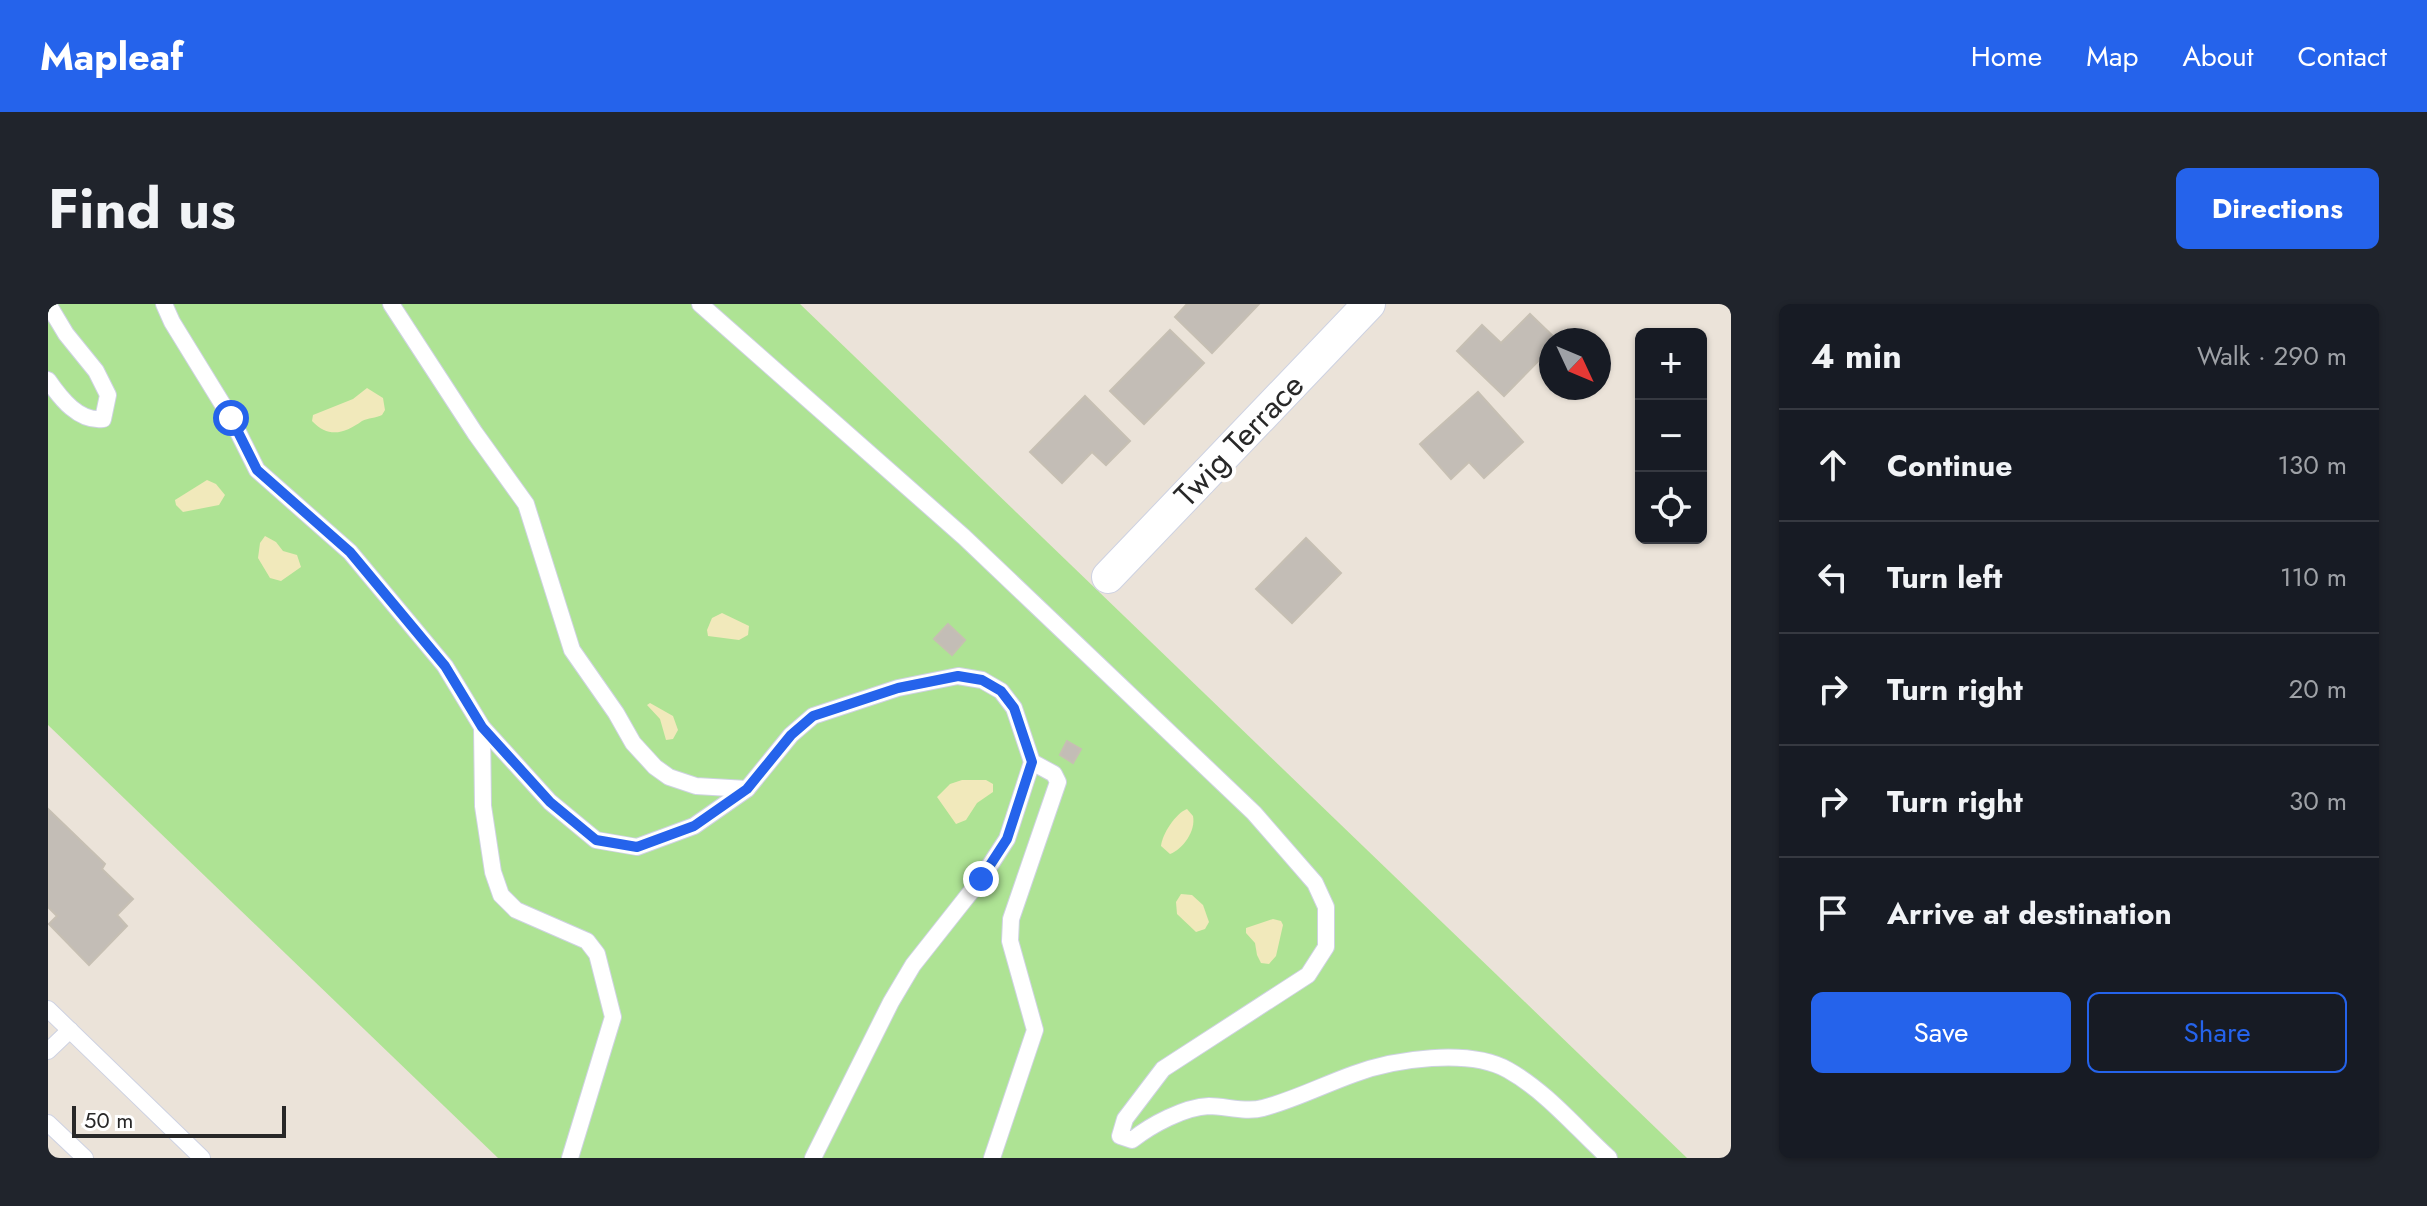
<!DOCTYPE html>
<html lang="en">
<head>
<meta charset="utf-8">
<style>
  body { margin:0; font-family:Jost,sans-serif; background:#20242c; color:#f1f3f6 }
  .controls { position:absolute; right:24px; top:24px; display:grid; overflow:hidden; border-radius:12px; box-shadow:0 2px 6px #0004 }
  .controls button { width:72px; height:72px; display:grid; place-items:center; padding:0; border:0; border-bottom:2px solid #363941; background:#171b24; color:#f1f3f6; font:40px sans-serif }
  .compass { position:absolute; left:1491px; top:24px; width:72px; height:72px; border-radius:50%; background:#171b24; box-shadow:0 2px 6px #0004; rotate:134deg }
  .scale { position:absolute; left:24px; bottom:20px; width:214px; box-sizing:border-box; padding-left:8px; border:4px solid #282828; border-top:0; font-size:22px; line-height:28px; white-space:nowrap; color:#282828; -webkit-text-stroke:6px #fff; paint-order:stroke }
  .stop { position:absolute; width:24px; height:24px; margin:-18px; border:6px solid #2563eb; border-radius:50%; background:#fff }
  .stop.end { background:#2563eb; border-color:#fff; box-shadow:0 2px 8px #0008 }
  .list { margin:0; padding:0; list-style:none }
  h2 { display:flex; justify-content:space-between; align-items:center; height:104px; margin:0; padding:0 32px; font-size:34px }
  h2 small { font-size:26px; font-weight:400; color:#9ea1a6 }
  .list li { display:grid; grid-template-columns:52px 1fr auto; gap:24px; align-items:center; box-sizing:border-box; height:112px; padding:0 32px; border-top:2px solid #363941 }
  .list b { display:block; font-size:30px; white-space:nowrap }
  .list em { font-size:26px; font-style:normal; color:#9ea1a6 }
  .actions { display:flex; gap:16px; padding:24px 32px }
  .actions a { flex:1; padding:18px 0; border:2px solid #2563eb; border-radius:12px; text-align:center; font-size:28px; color:#2563eb }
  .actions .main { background:#2563eb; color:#fff }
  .icon { flex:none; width:44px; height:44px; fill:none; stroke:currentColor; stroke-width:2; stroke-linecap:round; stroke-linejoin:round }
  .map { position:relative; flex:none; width:1683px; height:854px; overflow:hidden; border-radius:12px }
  header { display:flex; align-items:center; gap:48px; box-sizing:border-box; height:112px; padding:0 40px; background:#2563eb; color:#fff }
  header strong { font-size:38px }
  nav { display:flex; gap:44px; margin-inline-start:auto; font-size:28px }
  .intro { display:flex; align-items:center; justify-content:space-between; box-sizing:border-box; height:192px; padding:0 48px }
  h1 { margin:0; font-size:56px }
  .button { padding:20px 36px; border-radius:12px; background:#2563eb; color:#fff; font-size:28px; font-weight:700 }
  main { display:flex; gap:48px; padding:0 48px }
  aside { flex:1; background:#171b24; border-radius:12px; box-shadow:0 2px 6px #0004 }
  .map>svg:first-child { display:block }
</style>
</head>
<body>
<header>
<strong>Mapleaf</strong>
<nav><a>Home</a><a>Map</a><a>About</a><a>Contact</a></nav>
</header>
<div class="intro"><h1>Find us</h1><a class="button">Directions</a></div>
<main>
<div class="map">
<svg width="1683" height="854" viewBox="0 0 1683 854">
  <rect width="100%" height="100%" fill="#ebe3d9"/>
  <path fill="#aee394" d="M0,0H752L1639,854H450L0,421Z"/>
  <g fill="#f1e9bb">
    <path d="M319,84L335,94L337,106L334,111C328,114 320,114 314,117C297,129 281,135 264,117L265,111L305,95Z"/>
    <path d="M159,176L168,180L177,191L171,201L135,208L128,201L127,196Z"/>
    <path d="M217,232L228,238L235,247L249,251L253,263L233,277L222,274L210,254L212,239Z"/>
    <path d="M674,309L701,322L700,331L691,336L660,332L659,326L664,314Z"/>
    <path d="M602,399L625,412L630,426L625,435L618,436L612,415L599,401Z"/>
    <path d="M914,476H938L945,480V488L929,499L918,516L908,520L889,493L902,480Z"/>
    <path d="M1139,505L1145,512C1148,527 1135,545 1122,550L1113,542C1114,530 1128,509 1139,505Z"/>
    <path d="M1133,590L1144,591L1155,601L1161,618L1157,625L1148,628L1129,610L1128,598Z"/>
    <path d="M1225,615L1233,617L1235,621L1228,652L1221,660L1213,659L1209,651L1207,639L1198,629V624Z"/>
  </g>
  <g fill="#c3bdb6" stroke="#c6bfb3" stroke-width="2">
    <path d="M1139,0H1211L1164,49L1127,13Z"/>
    <path d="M1482,10L1509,36H1503V44L1456,92L1409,47L1434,21L1453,39Z"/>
    <path d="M1122,26L1156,59L1096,120L1062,87Z"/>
    <path d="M1430,88L1475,138L1436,174L1421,158L1403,175L1372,140Z"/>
    <path d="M1037,92L1082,137L1058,161L1044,148L1014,179L982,148Z"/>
    <path d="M1258,234L1293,269L1244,319L1208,285Z"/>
    <path d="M900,320L917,336L904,351L886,335Z"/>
    <path d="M1019,437L1033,445L1025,459L1012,451Z"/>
    <path d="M0,505L57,560L54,565L85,595L69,611L79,622L41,661L1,620L9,612L0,603Z"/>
  </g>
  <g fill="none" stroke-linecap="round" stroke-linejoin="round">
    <g stroke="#ced2e2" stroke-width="18">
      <g id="service">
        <path d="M116,0L124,18L183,114L209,166L302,248L397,362L434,423L502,498L548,536L589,543L646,522L699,485"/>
        <path d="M343,0L427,129L478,200L524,346L568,409L585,439L607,463L621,473L648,482L699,485L743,431L765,412L850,384L910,372L934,376L953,387L966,404L984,458L959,535L933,575L865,661L843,698L765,854"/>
        <path d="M652,0L916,233L1206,509L1267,579L1278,603V643L1260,671L1115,765L1077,815L1072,832L1084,836C1103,821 1136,803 1161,802C1178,802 1198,809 1215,804C1246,796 1275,781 1306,770C1346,755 1421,744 1460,766C1499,788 1529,825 1561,854"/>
        <path d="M0,76C13,95 31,118 55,115L60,91L48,67L18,30L0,0"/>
        <path d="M434,423L435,502L445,568L453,591L468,606L539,637L549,650L565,713L522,854"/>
        <path d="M0,705L154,854"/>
        <path d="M0,747L22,726"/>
        <path d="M0,819L37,854"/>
        <path d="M944,854L987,726L962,637L963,615L1010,478L1006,470L984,458"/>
      </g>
    </g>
    <g stroke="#ced2e2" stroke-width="34">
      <path id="minor" d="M1060,273L1321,0"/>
    </g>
    <use href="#service" stroke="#fff" stroke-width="16"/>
    <use href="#minor" stroke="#fff" stroke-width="32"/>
  </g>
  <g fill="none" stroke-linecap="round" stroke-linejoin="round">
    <path stroke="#2563eb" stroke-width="10" d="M183,114L209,166L302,248L397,362L434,423L502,498L548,536L589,543L646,522L699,485L743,431L765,412L850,384L910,372L934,376L953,387L966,404L984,458L959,535L933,575"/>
  </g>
  <g text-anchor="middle" stroke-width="8" stroke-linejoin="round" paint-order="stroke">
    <g font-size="32" fill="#282828" stroke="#fff">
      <text transform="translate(1191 136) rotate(-46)" y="11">Twig Terrace</text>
    </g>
  </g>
</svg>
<div class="controls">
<button>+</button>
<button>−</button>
<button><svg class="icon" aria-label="locate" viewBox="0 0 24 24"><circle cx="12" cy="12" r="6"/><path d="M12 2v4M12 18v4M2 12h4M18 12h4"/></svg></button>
</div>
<svg class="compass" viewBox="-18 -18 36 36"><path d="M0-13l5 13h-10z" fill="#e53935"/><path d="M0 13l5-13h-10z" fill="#9ea1a6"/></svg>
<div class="scale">50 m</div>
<div class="stop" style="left:183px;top:114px"></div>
<div class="stop end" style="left:933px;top:575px"></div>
</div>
<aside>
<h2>4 min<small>Walk · 290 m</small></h2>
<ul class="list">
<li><svg class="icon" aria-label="ahead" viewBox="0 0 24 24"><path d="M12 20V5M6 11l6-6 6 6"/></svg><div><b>Continue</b></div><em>130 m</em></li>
<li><svg class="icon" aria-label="left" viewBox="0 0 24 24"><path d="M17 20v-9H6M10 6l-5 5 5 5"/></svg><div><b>Turn left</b></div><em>110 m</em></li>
<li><svg class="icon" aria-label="right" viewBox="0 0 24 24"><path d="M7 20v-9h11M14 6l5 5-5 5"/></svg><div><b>Turn right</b></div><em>20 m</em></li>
<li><svg class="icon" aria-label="right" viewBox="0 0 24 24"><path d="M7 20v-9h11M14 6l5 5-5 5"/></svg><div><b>Turn right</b></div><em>30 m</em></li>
<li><svg class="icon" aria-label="arrive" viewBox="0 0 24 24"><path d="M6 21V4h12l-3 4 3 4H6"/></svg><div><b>Arrive at destination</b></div></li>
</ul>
<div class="actions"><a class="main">Save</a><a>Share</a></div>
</aside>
</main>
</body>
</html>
